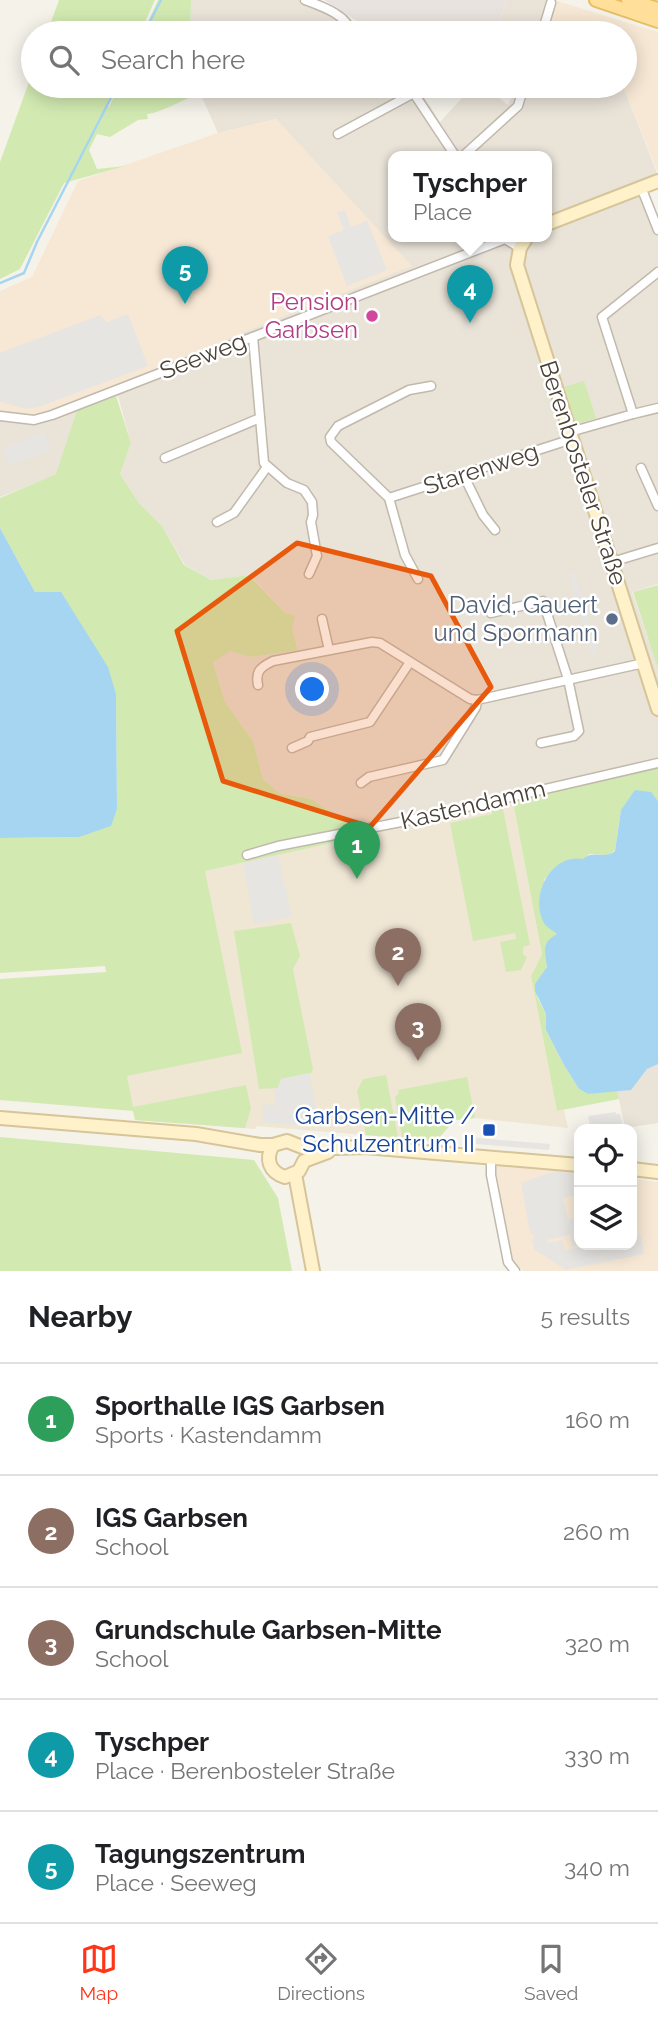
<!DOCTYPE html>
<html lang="en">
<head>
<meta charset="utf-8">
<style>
  body { margin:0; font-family:Raleway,sans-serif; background:#f6f6f6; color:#202124 }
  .controls { position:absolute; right:21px; bottom:21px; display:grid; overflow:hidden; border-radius:14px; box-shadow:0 4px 18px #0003 }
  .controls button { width:63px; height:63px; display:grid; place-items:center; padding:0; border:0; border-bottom:2px solid #e0e0e0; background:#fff; color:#202124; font:35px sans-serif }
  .you { position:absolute; left:313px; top:690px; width:24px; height:24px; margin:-18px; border:5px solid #fff; border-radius:50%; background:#1a73e8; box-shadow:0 0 0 10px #1a73e833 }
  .badge { display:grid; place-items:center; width:46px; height:46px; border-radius:50%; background:#fe3518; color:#fff; font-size:23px; font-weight:700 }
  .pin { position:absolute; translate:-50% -58px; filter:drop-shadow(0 2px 4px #0008) }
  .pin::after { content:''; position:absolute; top:37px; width:24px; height:21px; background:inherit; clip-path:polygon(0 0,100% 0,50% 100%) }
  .popup { position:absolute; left:388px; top:151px; width:164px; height:91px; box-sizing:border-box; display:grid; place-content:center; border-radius:14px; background:#fff; filter:drop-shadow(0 2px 5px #0005); font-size:23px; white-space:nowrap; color:#757577 }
  .popup b { font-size:26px; color:#202124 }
  .popup::after { content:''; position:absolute; left:50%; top:100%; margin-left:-14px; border:14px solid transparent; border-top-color:#fff }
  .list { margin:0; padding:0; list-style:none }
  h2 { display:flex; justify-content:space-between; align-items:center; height:91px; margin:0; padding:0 28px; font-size:30px }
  h2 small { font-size:23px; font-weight:400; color:#757577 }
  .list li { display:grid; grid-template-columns:46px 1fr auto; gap:21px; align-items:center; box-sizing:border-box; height:112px; padding:0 28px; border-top:2px solid #e0e0e0 }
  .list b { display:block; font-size:26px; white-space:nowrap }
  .list p { margin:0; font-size:23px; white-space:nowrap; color:#757577 }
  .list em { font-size:23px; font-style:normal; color:#757577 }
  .icon { flex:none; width:38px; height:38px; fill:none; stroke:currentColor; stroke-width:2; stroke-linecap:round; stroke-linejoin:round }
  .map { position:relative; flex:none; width:658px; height:1271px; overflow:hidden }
  .search { position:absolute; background:#fff; box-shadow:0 4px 18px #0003; left:21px; right:21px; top:21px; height:77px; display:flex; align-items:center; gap:18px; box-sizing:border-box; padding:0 24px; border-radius:38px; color:#757577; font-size:26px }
  .sheet { height:651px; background:#fff }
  nav { display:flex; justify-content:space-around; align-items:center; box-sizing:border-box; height:98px; border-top:2px solid #e0e0e0; background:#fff; font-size:19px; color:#757577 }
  nav a { display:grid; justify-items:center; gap:4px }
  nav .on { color:#fe3518 }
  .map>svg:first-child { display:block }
</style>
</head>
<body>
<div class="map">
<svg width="658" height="1271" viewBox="0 0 658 1271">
  <rect width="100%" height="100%" fill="#f5f2ea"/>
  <g fill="#e9e3d8" fill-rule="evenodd">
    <path d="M191,0H319L345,12L362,33H190Z"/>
    <path d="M507,0H557L547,33H515L499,23Z"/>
    <path d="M197,86H417L440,122L472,87H486L508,105L517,86H623L657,173L647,193L658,221V584L632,592L658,668V767L513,802L500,797L357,827L351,825L311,799L279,793L263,779L253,741L225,702L213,662L230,650L251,657L298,649L292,628L286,614L250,575L211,580L185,565L162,526L139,503L120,474L131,443L118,396L77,410L57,474L0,497V413L32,415L52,411L283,316L411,266L276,119L218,133ZM393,157H547V237H393Z"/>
    <path d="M655,1064H658V1123L625,1128L617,1090L631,1089L647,1069Z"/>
  </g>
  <g fill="#f7e8d5">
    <path d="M557,1L658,32V173L623,86L625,33H547Z"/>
    <path d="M276,119L412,266L283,316L52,411L32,415L0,413V291L32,277L78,181L218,133Z"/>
    <path d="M494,1164L579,1171V1245H632V1179L658,1182V1271H524L513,1263L494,1178Z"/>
  </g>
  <path fill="#e8e3de" d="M324,0H507L499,22L515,33H376Z"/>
  <path fill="#efe6d4" d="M513,802L542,954L531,976L557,1111L564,1110L568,1128L475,1118L455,1120L436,1141L256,1126L255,1129L135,1120L92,896Z"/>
  <g fill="#d2eab2">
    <path d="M59,0H155L140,33H47Z"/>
    <path d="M158,0H191L190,33H143Z"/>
    <path d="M33,71V86H115L106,105L109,107L119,86H197L200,92C192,97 154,115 147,114L148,119L138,120L110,137L97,134L89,150L97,169L125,166L64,183L20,269L0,279V162Z"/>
    <path d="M584,381L596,418L576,424L564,387Z"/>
    <path d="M116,396L131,443L120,474L139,503L162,526L184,565L211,580L249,575L286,614L295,615L292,628L298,650L251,657L230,651L213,662L225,702L253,741L263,779L279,793L311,799L351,825L345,840L205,871L242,1053L127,1076L133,1107L246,1085L251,1109L245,1128L135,1120L133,1111L0,1100V979L106,972L105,966L0,973V838L79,837L117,809L116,694L35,592L0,528V498L56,474L77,410Z"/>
    <path d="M658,585V669L633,592Z"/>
    <path d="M658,767V801L651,793L621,810L615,850C607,858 603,854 594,854C585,854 591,855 584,859C563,869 564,856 544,880L557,934L537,997L546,1014V1030L564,1065L579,1089L588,1094L617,1090L619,1099L557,1111L531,976L542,954L513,802Z"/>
    <path d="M502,804L530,945L523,947V954L527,957L521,970L506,972L500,942L516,939L515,933L473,941L450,823L492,814L491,807Z"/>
    <path d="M291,923L300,956L293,969L313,1069L311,1073L281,1079L278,1088L259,1089L234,931Z"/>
    <path d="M386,1075L398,1138L366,1135L357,1091L363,1079Z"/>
    <path d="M467,1077L475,1118L455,1120L436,1141L402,1138L395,1097L399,1093L398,1090Z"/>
    <path d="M0,1137L254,1160L278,1198L292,1271H0Z"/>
  </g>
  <g fill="#e7e5e2">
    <path d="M345,210L351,227L367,221L387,270L347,286L328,236L344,230L337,212Z"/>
    <path d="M128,314L148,366L39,407L27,409L0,402V353L100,315L106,322Z"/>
    <path d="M44,432L52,449L10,466L3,449Z"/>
    <path d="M568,571L575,574L599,655L591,653Z"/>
    <path d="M278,855L292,917L254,924L243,863Z"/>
    <path d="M309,1073L320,1126L263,1123V1104L276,1106L274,1089L278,1088L281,1079Z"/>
    <path d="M616,1112V1114H620L624,1129H583L582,1127L590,1125L588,1116Z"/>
    <path d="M476,1138L550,1144L549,1150L476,1144Z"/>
    <path d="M555,1171L579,1174V1194L563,1198L568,1220L579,1217V1245H583L572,1247L570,1235L547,1240L548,1243L562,1240L565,1250L592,1245H632V1237L641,1235L644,1254L566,1270L534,1249L532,1241L535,1236L530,1233L521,1183Z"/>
  </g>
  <g fill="#a6d5f2">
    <path d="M0,528L35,592H61L108,667L116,694L117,809L111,826L79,837L0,838Z"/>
    <path d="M635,790L651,792L658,801V1064L647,1069L631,1090L588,1094L579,1089L564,1065L546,1030V1014L535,991V984L547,967C545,950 541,943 557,934C554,931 546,927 544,923C529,896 551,853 583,859C594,849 605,860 615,851L621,810Z"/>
  </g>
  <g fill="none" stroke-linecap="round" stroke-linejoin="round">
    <g stroke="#a6d5f2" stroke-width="2.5">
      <path d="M144,33L161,0"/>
      <path d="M0,283L24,273L37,242L117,86"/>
    </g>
    <g stroke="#c1b9ac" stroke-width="11">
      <g id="street">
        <path d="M305,0C321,6 348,15 351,33"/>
        <path d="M542,33L551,3"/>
        <path d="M242,86L249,92L258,86"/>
        <path d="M409,86L456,157"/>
        <path d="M338,134L414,93"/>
        <path d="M462,157L518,106L524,86"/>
        <path d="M641,187L658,230"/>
        <path d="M253,337L264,463L287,483L304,490L312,502L313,515L311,522L317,556L309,574"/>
        <path d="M633,414L658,408"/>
        <path d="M0,416L34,420L52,415L505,239L520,248"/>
        <path d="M570,432L633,414L602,317L658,272"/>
        <path d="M165,458L260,418"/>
        <path d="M641,468L658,506"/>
        <path d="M463,474L483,515L495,530"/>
        <path d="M389,498L572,439"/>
        <path d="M217,522L234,513L267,467"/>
        <path d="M612,562L658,548"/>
        <path d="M418,579L405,555L389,498L331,442L330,437L338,426L409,390L431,386"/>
        <path d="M491,613L543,601L568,679L579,731L574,736L541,743"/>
        <path d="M322,619L329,650"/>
        <path d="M258,685C255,671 261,667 273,661L372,642L380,643L470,699L477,700L644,663"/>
        <path d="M292,748L308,741L310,737L370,722L410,662"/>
        <path d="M361,783L369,777L443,760L476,707L477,700"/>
        <path d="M247,855L278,846L406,821L658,763"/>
        <path d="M491,1157V1175L508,1262L515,1271"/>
      </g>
    </g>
    <g stroke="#d6c599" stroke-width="16">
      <g id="secondary">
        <path d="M547,224L658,181"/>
        <path d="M527,237L520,248L517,265L658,709"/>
        <path d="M0,1118L196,1134L260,1145H273L287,1141L307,1149L365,1147L579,1165"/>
        <path d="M273,1145C265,1159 269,1172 285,1177L299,1171L304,1161L328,1152"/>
        <path d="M632,1169L658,1172"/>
        <path d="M295,1174L313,1271"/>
      </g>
    </g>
    <g stroke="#e7bd66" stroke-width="16">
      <g id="primary">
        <path d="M596,0L658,21"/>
        <path d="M628,0L658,9"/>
      </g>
    </g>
    <use href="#street" stroke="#fff" stroke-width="8"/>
    <use href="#secondary" stroke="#fff1ca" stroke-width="12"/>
    <use href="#primary" stroke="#ffdf99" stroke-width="12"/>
  </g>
  <path fill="#e8590c" fill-opacity="0.2" stroke="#e8590c" stroke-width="5" stroke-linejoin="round" d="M297,543L431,576L491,687L370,827L223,781L177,631Z"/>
  <circle fill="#d1479c" stroke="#fff" stroke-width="2.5" cx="372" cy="316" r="7"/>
  <circle fill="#5c6f8a" stroke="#fff" stroke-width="2.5" cx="612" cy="619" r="7"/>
  <rect fill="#1a4fb4" stroke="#fff" stroke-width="2.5" x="482" y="1123" width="14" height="14" rx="3.5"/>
  <g text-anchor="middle" stroke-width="5" stroke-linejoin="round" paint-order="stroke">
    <g font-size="24" fill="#b23c85" stroke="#fff" text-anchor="end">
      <text x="358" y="310">Pension<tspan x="358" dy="28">Garbsen</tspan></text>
    </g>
    <g font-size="24" fill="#4a4238" stroke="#fff">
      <text transform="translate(203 356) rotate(-21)" y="8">Seeweg</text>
      <text transform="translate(481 469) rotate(-18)" y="8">Starenweg</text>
      <text transform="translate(583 473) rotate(72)" y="8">Berenbosteler Straße</text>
      <text transform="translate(473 805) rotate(-13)" y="8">Kastendamm</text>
    </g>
    <g font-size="24" fill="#4e5e75" stroke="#fff" text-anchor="end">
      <text x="598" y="613">David, Gauert<tspan x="598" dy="28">und Spormann</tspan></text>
    </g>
    <g font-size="24" fill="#164399" stroke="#fff" text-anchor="end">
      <text x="475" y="1124">Garbsen-Mitte /<tspan x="475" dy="28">Schulzentrum II</tspan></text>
    </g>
  </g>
</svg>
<div class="controls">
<button><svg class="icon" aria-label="locate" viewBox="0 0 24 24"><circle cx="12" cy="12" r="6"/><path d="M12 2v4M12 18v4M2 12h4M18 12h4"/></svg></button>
<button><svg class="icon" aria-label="layers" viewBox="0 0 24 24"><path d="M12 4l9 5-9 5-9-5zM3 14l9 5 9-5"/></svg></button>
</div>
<div class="you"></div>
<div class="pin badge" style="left:357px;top:879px;background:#2e9e5b">1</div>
<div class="pin badge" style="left:398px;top:986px;background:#8d6e63">2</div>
<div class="pin badge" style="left:418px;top:1061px;background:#8d6e63">3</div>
<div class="pin badge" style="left:470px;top:323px;background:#0f9aa8">4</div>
<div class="popup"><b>Tyschper</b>Place</div>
<div class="pin badge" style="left:185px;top:304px;background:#0f9aa8">5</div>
<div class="search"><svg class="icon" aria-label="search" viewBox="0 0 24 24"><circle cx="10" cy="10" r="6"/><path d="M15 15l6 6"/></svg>Search here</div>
</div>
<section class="sheet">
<h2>Nearby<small>5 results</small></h2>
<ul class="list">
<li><span class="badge" style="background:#2e9e5b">1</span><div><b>Sporthalle IGS Garbsen</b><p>Sports · Kastendamm</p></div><em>160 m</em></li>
<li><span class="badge" style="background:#8d6e63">2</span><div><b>IGS Garbsen</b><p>School</p></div><em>260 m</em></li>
<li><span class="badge" style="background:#8d6e63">3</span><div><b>Grundschule Garbsen-Mitte</b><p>School</p></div><em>320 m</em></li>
<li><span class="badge" style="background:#0f9aa8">4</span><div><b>Tyschper</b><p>Place · Berenbosteler Straße</p></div><em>330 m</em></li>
<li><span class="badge" style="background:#0f9aa8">5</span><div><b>Tagungszentrum</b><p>Place · Seeweg</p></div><em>340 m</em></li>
</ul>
</section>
<nav>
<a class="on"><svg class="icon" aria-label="map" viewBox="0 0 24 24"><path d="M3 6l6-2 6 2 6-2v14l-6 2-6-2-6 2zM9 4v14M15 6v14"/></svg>Map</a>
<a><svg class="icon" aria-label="directions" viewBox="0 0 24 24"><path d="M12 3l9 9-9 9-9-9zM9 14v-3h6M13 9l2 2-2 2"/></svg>Directions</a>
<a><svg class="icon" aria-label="saved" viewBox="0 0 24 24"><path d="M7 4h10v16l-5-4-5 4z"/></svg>Saved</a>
</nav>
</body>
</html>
